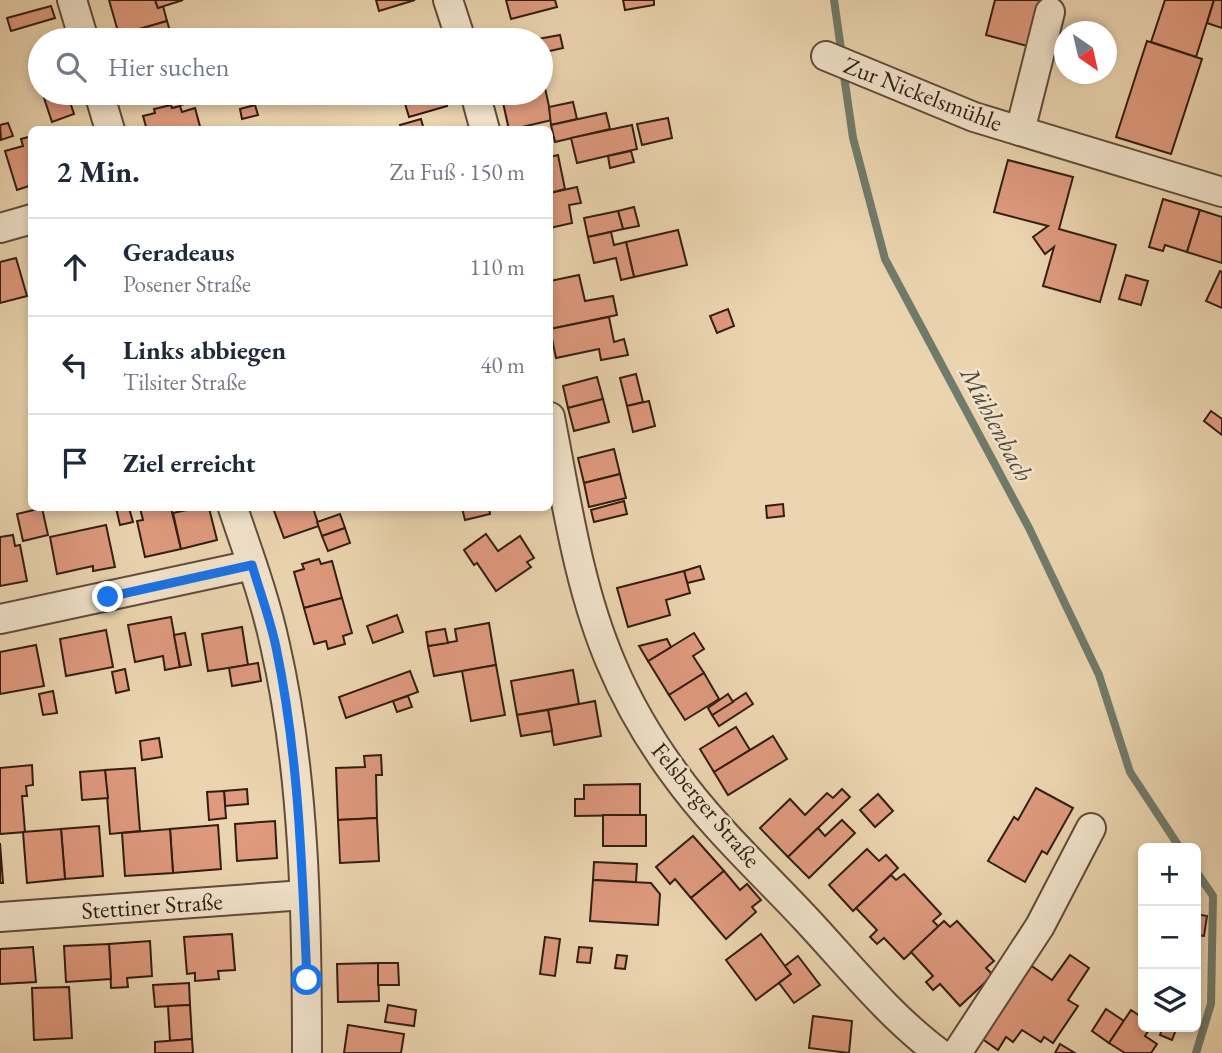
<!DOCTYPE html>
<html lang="de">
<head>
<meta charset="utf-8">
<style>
  body { margin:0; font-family:"EB Garamond",serif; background:#f2f2f3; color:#1f2937 }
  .controls { position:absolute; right:21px; bottom:21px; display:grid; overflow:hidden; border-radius:10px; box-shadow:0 4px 10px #0003 }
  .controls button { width:63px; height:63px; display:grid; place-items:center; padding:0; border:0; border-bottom:2px solid #e0e1e3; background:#fff; color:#1f2937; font:35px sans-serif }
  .compass { position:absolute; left:1054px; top:21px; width:63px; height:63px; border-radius:50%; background:#fff; box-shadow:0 4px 10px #0003; rotate:146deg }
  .stop { position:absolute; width:21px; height:21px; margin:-16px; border:5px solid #1a73e8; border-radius:50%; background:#fff }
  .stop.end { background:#1a73e8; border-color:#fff; box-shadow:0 2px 7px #0008 }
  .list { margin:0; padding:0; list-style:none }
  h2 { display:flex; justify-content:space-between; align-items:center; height:91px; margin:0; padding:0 28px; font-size:30px }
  h2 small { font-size:23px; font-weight:400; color:#747a83 }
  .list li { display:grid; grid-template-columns:46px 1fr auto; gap:21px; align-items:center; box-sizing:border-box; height:98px; padding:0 28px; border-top:2px solid #e0e1e3 }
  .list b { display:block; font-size:26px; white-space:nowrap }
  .list p { margin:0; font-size:23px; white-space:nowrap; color:#747a83 }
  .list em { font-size:23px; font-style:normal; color:#747a83 }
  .icon { flex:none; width:38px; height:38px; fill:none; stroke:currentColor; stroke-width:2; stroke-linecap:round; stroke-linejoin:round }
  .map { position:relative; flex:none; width:1222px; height:1053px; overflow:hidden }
  .search { position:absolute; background:#fff; box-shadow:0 4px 10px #0003; left:28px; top:28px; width:525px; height:77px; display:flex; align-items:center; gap:18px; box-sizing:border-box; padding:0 24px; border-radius:38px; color:#747a83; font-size:26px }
  .panel { position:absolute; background:#fff; box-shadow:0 4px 10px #0003; left:28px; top:126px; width:525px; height:385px; border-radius:10px }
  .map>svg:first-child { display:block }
</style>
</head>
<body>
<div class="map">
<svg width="1222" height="1053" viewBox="0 0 1222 1053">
  <rect width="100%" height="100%" fill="#ebd5b0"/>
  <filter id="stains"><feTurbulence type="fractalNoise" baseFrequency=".00286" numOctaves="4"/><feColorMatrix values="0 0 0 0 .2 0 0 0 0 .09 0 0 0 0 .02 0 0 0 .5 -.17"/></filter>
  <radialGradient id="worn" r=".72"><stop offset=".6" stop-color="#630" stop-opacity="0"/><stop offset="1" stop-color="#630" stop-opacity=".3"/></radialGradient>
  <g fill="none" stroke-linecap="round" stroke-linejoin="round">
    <g stroke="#707b6b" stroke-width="8">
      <path d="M834,0L842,56"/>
      <path d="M843,69L853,138L885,259L1029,528L1099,675L1130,772L1180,848"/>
      <path d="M1196,1053L1211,1004L1213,896L1196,871"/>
    </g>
  </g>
  <g fill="#df9a7e" stroke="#331d13" stroke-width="2">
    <path d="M109,0H155L158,8L163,6L167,21L119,35Z"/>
    <path d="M155,0H183L158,8Z"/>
    <path d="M376,0H415L379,11Z"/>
    <path d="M506,0H555L557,7L511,19Z"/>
    <path d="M623,0H654V5L625,10Z"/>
    <path d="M995,0H1044L1031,47L986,35Z"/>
    <path d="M1165,0H1214L1196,57L1151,42Z"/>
    <path d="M1214,0H1222V28L1207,23Z"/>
    <path d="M51,6L55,18L11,31L7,18Z"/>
    <path d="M167,21L172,38L166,40H121L119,35Z"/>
    <path d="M417,31L419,38L427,36L428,40H386Z"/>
    <path d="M560,35L563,48L541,53V40L538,39Z"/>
    <path d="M1147,41L1202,59L1171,154L1116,137Z"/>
    <path d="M545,88L552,120L509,130L502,98L525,93H541V89Z"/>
    <path d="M63,93H67L74,114L52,122L44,98Z"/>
    <path d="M178,93H204L205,98L181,105Z"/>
    <path d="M392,93H443L447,106L409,117L403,97L394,99Z"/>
    <path d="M573,102L577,119L551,125L549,107Z"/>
    <path d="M171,105L172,108L180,106L182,112L195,108L201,130H147L143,116L155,113L154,109Z"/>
    <path d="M255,105L258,115L242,119L240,109Z"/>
    <path d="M606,113L610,129L555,142L551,125Z"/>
    <path d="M668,118L672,138L642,145L637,124Z"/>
    <path d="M421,119L424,130H401L400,125Z"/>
    <path d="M8,123L13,136L1,140L0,125Z"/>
    <path d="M632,125L637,149L577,163L571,138Z"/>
    <path d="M32,136V185L17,190L5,151L23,146L21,139Z"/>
    <path d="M631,151L634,162L610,168L608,156Z"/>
    <path d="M558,155L565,189L550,193V157Z"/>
    <path d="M1008,160L1073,177L1059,229L1116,245L1100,302L1043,286L1054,247L1045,254L1033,237L1048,226L994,212Z"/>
    <path d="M577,187L581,203L569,205L572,223L550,228V193Z"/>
    <path d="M1163,199L1200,210L1187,252L1165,245L1163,251L1149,247Z"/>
    <path d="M634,207L639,226L623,229L618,211Z"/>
    <path d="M1200,210L1222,217V263L1187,252Z"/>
    <path d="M618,211L623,229L588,237L584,218Z"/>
    <path d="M678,230L687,265L634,277L626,242Z"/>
    <path d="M611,232L614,245L626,242L634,277L621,280L616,258L594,263L588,237Z"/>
    <path d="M16,258L27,296L0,303V262Z"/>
    <path d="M1220,271L1222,272V308L1206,301Z"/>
    <path d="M579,275L585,301L613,296L617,315L550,329V281Z"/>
    <path d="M1126,275L1148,281L1141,305L1119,299Z"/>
    <path d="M728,309L734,326L717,333L710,316Z"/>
    <path d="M609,317L614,342L624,339L628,355L601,360L599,349L556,358L550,329Z"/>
    <path d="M636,374L643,402L627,406L620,378Z"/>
    <path d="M597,377L603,399L568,408L563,386Z"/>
    <path d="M603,399L609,422L574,431L568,408Z"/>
    <path d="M649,401L655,426L633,432L627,406Z"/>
    <path d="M1211,411L1222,419V435L1204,421Z"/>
    <path d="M614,449L620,474L584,483L578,458Z"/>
    <path d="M620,474L626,498L589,507L584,483Z"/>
    <path d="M624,501L627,514L594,522L591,510Z"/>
    <path d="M783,504L784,516L767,518L766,506Z"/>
    <path d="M42,508L48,535L23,541L17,514Z"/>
    <path d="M116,508H129L133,522L120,525Z"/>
    <path d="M140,508H171L181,549L145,557L137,521L143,520Z"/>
    <path d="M196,508H209L217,540L181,549L173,513Z"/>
    <path d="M273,508H313L319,526L284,538Z"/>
    <path d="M462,508H489L490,514L465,520Z"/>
    <path d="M340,514L345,528L322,536L317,522Z"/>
    <path d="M106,525L115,567L93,571V566L57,574L50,537Z"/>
    <path d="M345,528L350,543L328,551L322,536Z"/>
    <path d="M486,534L498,551L520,536L534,558L527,562L531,567L496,591L477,563L474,565L464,550Z"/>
    <path d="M13,535L15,546L20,545L27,581L0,586V537Z"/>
    <path d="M319,559L321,564L332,561L342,598L304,608L294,572L304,569L302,564Z"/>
    <path d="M700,566L704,579L687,583L684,571Z"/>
    <path d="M684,571L690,593L666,600L670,615L628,627L617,588Z"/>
    <path d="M342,598L352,633L343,636L345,644L328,649L326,641L314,644L304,608Z"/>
    <path d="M397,615L403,632L373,643L367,626Z"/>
    <path d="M171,617L180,667L165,670L163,656L135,662L128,625Z"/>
    <path d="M489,623L496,665L434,676L428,646L457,641L455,629Z"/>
    <path d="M242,627L248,665L208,671L202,634Z"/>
    <path d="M445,629L448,643L428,646L426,632Z"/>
    <path d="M106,630L113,667L66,676L60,639Z"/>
    <path d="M185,633L191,665L180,667L174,635Z"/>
    <path d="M694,633L704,649L693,656L704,673L669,695L648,661Z"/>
    <path d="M667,639L671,647L648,661L639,646Z"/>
    <path d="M36,645L44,686L0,694V652Z"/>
    <path d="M258,663L261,681L232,686L229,668Z"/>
    <path d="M496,665L505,715L471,721L462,671Z"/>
    <path d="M125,669L129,690L116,693L112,672Z"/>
    <path d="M573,670L579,704L517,715L511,681Z"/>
    <path d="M410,671L418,692L346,718L339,697Z"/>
    <path d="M704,673L719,699L685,720L669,695Z"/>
    <path d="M53,691L57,713L43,715L39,694Z"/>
    <path d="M746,693L753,704L719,726L712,715Z"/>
    <path d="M728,694L733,702L712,715L708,708Z"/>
    <path d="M408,696L412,707L397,712L393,701Z"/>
    <path d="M595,701L601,736L554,745L548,710Z"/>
    <path d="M548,710L552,731L521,736L517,715Z"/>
    <path d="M736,727L750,750L714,772L700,749Z"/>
    <path d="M773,736L787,759L728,795L714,772Z"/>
    <path d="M159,738L162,757L142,760L140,741Z"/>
    <path d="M381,755L382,775H376L377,818L338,820L336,768L365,767L364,756Z"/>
    <path d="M32,765L33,785L26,786L27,796H22L25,832L0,834V768Z"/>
    <path d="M135,768L140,831L110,834L105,770Z"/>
    <path d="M105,770L108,798L82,800L80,772Z"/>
    <path d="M640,784V815L575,816V799H584V785Z"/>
    <path d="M1036,788L1073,808L1047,854L1042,851L1025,882L988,861L1014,817L1018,820Z"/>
    <path d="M247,789L248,804L225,806L224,791Z"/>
    <path d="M842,789L850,797L788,857L760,828L790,799L805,815L827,793L833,798Z"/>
    <path d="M224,791L226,818L209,820L207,792Z"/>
    <path d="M878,794L893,811L875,827L860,810Z"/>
    <rect x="603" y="815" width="43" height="31"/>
    <path d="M377,818L379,861L340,863L338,820Z"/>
    <path d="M842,820L855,833L809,878L788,857L818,828L825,836Z"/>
    <path d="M275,821L277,858L237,861L235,824Z"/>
    <path d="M218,825L221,869L173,873L170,829Z"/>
    <path d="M99,826L103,876L65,879L61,829Z"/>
    <path d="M61,829L65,879L27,883L23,832Z"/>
    <path d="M170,829L173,873L125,876L122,833Z"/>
    <path d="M693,836L724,871L691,898L675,879L670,884L656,867Z"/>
    <path d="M0,843L3,883H0Z"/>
    <path d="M867,849L879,861L886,855L898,868L853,911L829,885Z"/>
    <path d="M594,862L637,864L636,882L593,880Z"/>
    <path d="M724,871L740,890L747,884L761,900L752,907L756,912L726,939L691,898Z"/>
    <path d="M904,874L941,914L933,921L939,927L904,959L884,938L877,944L870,937L877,930L856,908L891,875L896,880Z"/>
    <path d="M593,880L651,883L660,894L658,925L590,921Z"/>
    <path d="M1196,914L1207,916L1204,936L1196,935Z"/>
    <path d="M944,921L950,927L957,921L994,961L986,968L993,975L960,1006L940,984L933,990L926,982L933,976L911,952Z"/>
    <path d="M232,934L235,970L218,971L219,979L195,981V973L187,974L184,937Z"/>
    <path d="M761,934L791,974L756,1000L726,960Z"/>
    <path d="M545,937L560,939L555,976L540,974Z"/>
    <path d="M150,941L152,976L127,978L128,987L111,988L109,944Z"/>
    <path d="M109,944L111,979L66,982L64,946Z"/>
    <path d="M33,947L36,982L0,984V949Z"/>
    <path d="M579,947L592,948L590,963L577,962Z"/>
    <path d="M617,955L627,956L625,969L615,968Z"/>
    <path d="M1070,955L1089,968L1068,1000L1078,1006L1053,1043L1044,1037L1041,1042L1022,1030L1013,1042L1006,1037L998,1050L981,1038L1030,965L1052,980Z"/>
    <path d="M798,956L820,985L794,1003L779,983L791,974L785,966Z"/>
    <path d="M378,963L379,1001L338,1002L337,964Z"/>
    <path d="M378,963H398L399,985H378Z"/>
    <path d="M189,983L190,1005L155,1007L153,985Z"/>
    <path d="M69,987L72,1038L34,1040L32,988Z"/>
    <path d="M190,1005L192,1039L170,1041L168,1006Z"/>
    <path d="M388,1005L416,1010L414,1026L385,1022Z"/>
    <path d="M1106,1009L1124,1021L1109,1043L1092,1031Z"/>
    <path d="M1131,1010L1143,1018V1027H1151L1145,1036L1157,1044L1151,1053H1125L1109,1043Z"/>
    <path d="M813,1016L852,1021L849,1053L809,1048Z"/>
    <path d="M348,1025L404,1034L401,1053H344Z"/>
    <path d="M1163,1027H1177L1172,1040L1160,1035Z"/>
    <path d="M192,1039L193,1053H155V1042Z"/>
    <path d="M1060,1044L1075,1053H1055Z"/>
  </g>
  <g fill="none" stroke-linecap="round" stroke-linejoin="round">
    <g stroke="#614b3a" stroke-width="32">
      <g id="minor">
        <path d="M72,0L84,40"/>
        <path d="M448,0L461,40"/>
        <path d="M826,56L974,117L1222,192"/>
        <path d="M99,93L110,130"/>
        <path d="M475,93L485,130"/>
        <path d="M1020,131L1050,12"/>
        <path d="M0,228L32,219"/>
        <path d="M550,417C566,498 578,586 611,663C627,701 649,739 674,773C712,826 761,871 805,918C848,964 889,1016 939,1053"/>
        <path d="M233,508C248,553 265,598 275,645C305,775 307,920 307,1053"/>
        <path d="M0,619L252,565"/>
        <path d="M0,917L304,895"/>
        <path d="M957,1053L1040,926L1091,828"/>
      </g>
    </g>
    <use href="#minor" stroke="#f2e4cc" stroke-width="28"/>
  </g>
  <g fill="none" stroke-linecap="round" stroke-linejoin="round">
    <path stroke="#1a73e8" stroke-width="9" d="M108,597L252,565C260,592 270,619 276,647C299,757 302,868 307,980"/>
  </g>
  <g text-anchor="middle" stroke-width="5" stroke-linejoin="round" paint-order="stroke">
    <g font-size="24" fill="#331d13" stroke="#f2e4cc">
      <text transform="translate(923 94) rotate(21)" y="8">Zur Nickelsmühle</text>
      <text transform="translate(706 805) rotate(50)" y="8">Felsberger Straße</text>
      <text transform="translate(152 906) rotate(-4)" y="8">Stettiner Straße</text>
    </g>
    <g font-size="26" font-style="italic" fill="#524c3f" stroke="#f2e4cc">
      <text transform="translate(997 424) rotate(62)" y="9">Mühlenbach</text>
    </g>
  </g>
  <rect width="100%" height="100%" filter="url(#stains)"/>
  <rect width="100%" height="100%" fill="url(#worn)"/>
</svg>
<div class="controls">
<button>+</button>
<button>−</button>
<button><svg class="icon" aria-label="layers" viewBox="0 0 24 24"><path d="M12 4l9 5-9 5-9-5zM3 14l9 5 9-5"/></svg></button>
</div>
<svg class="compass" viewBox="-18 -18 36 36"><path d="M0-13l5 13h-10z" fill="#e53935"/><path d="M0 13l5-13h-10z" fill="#747a83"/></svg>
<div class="stop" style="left:307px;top:980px"></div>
<div class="stop end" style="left:108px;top:597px"></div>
<div class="search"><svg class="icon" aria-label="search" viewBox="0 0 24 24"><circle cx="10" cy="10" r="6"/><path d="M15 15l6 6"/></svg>Hier suchen</div>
<section class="panel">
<h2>2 Min.<small>Zu Fuß · 150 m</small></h2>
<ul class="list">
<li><svg class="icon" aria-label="ahead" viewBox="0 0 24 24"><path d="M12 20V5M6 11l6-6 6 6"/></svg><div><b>Geradeaus</b><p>Posener Straße</p></div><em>110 m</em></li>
<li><svg class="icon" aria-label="left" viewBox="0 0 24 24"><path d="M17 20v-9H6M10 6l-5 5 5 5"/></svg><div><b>Links abbiegen</b><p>Tilsiter Straße</p></div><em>40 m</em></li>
<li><svg class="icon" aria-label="arrive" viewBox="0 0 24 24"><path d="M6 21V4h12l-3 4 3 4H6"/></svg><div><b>Ziel erreicht</b></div></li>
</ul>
</section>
</div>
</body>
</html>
